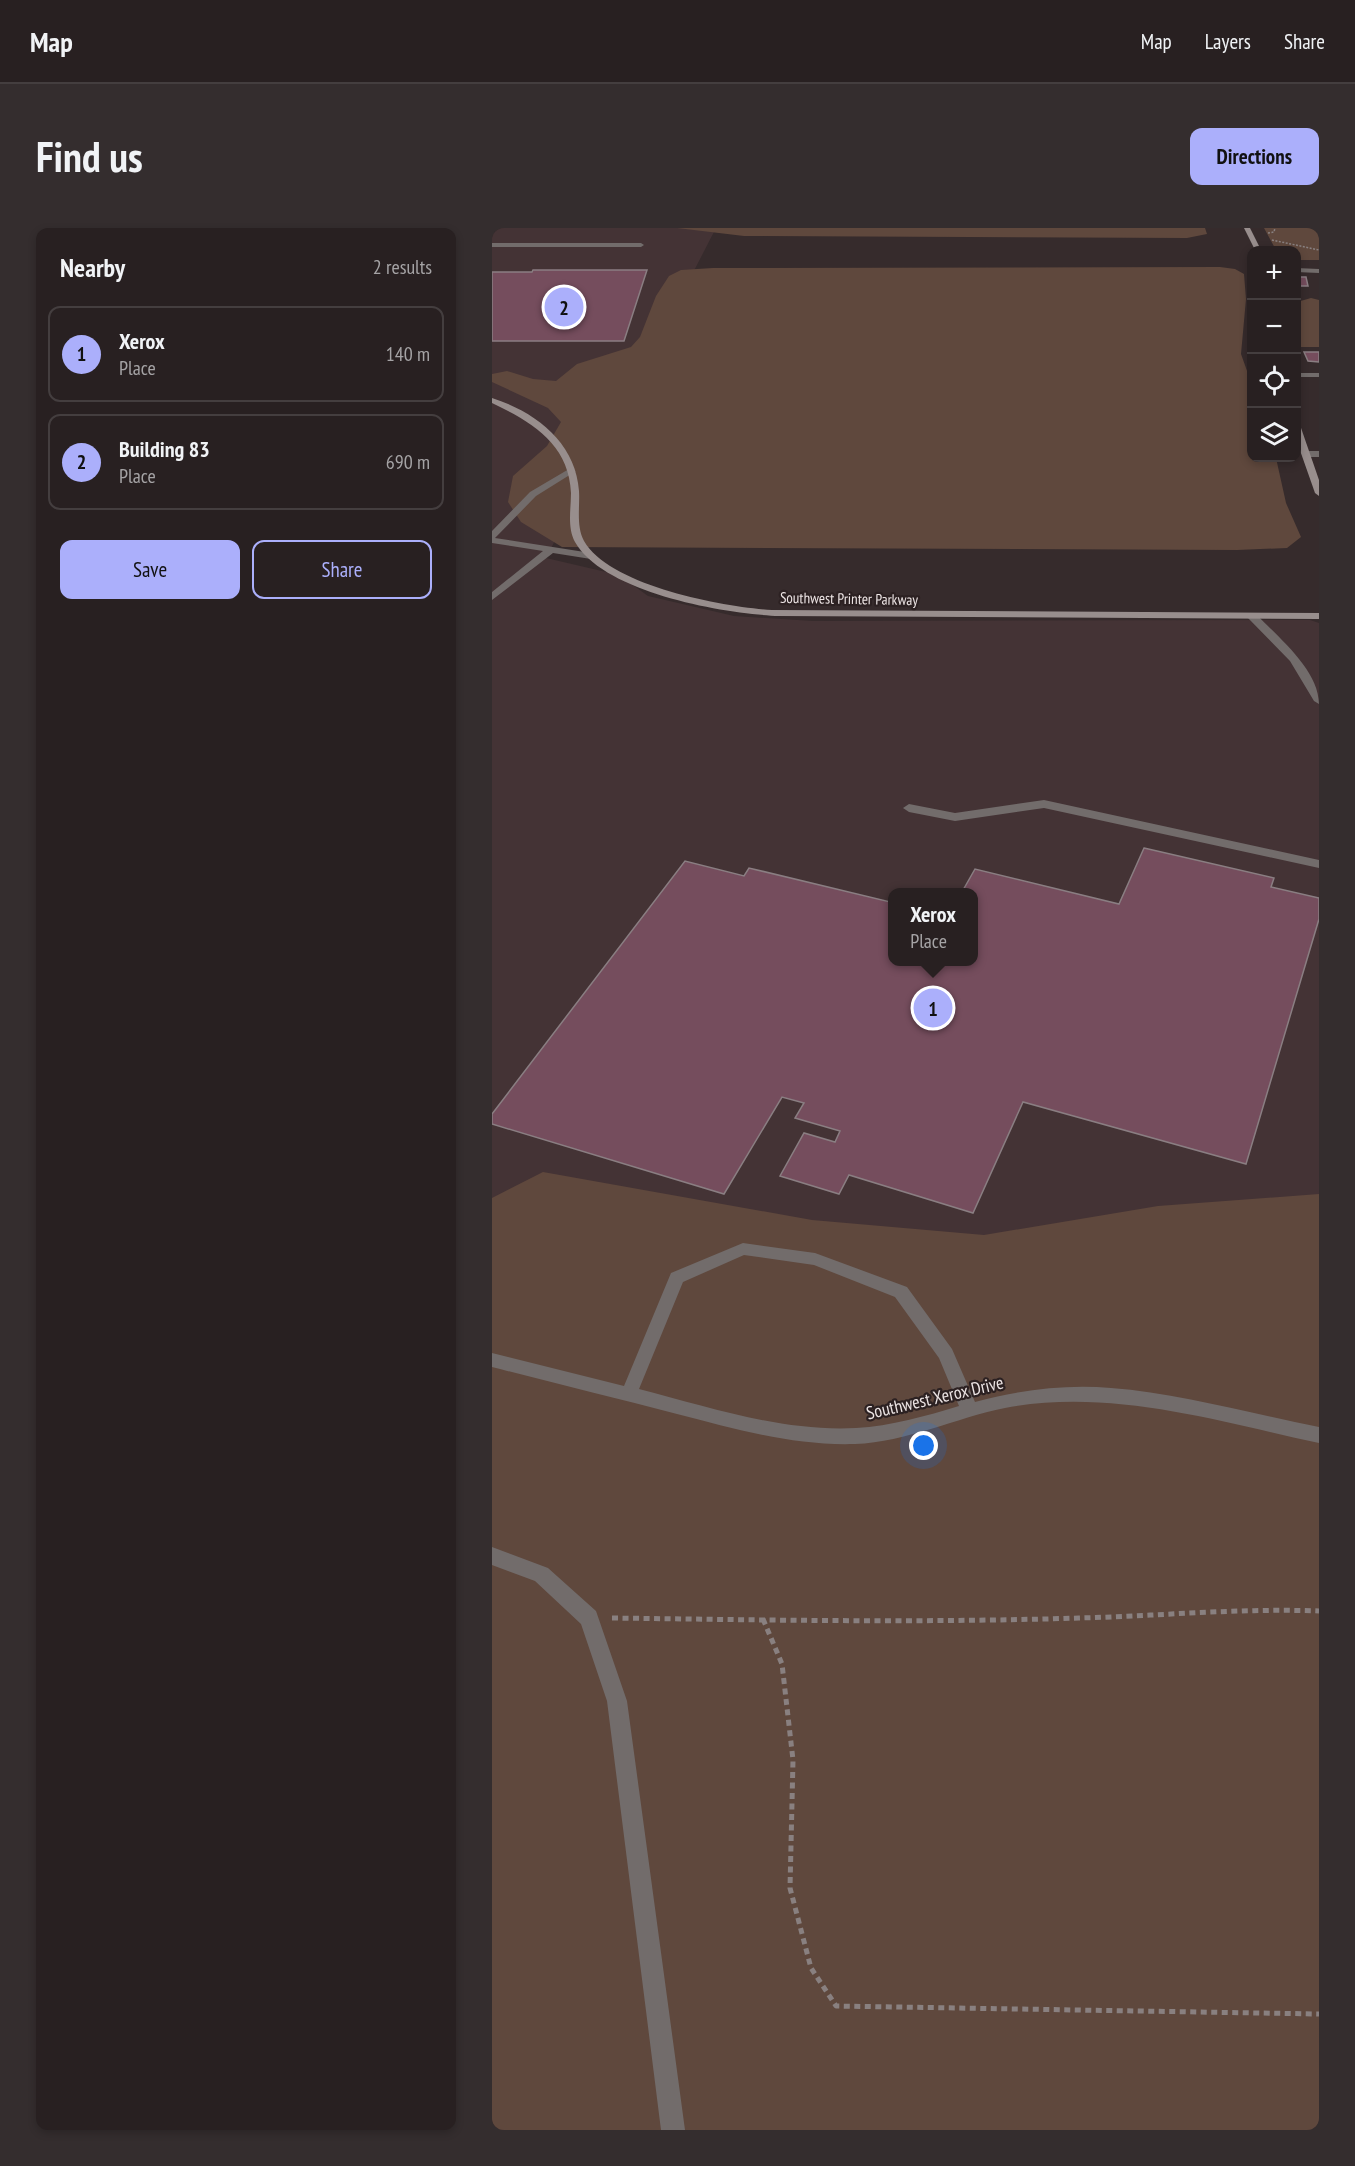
<!DOCTYPE html>
<html lang="en">
<head>
<meta charset="utf-8">
<style>
  body { margin:0; font-family:"PT Sans Narrow",sans-serif; background:#342d2e; color:#f1f3f6 }
  .controls { position:absolute; right:18px; top:18px; display:grid; overflow:hidden; border-radius:12px; box-shadow:0 3px 9px #0003 }
  .controls button { width:54px; height:54px; display:grid; place-items:center; padding:0; border:0; border-bottom:2px solid #443e3f; background:#282021; color:#f1f3f6; font:30px sans-serif }
  .you { position:absolute; left:432px; top:1218px; width:21px; height:21px; margin:-15px; border:4px solid #fff; border-radius:50%; background:#1a73e8; box-shadow:0 0 0 9px #1a73e833 }
  .badge { display:grid; place-items:center; width:39px; height:39px; border-radius:50%; background:#abaffb; color:#111; font-size:20px; font-weight:700 }
  .pin { position:absolute; translate:-50% -50%; border:3px solid #fff; box-shadow:0 2px 6px #0006 }
  .popup { position:absolute; left:396px; top:660px; width:90px; height:78px; box-sizing:border-box; display:grid; place-content:center; border-radius:12px; background:#282021; filter:drop-shadow(0 2px 4px #0005); font-size:20px; white-space:nowrap; color:#a5a3a5 }
  .popup b { font-size:22px; color:#f1f3f6 }
  .popup::after { content:''; position:absolute; left:50%; top:100%; margin-left:-12px; border:12px solid transparent; border-top-color:#282021 }
  .list { margin:0; padding:0; list-style:none }
  h2 { display:flex; justify-content:space-between; align-items:center; height:78px; margin:0; padding:0 24px; font-size:26px }
  h2 small { font-size:20px; font-weight:400; color:#a5a3a5 }
  .list li { display:grid; grid-template-columns:39px 1fr auto; gap:18px; align-items:center; box-sizing:border-box; height:96px; margin:0 12px 12px; padding:0 12px; border:2px solid #443e3f; border-radius:12px }
  .list b { display:block; font-size:22px; white-space:nowrap }
  .list p { margin:0; font-size:20px; white-space:nowrap; color:#a5a3a5 }
  .list em { font-size:20px; font-style:normal; color:#a5a3a5 }
  .actions { display:flex; gap:12px; padding:18px 24px }
  .actions a { flex:1; padding:14px 0; border:2px solid #abaffb; border-radius:12px; text-align:center; font-size:21px; color:#abaffb }
  .actions .main { background:#abaffb; color:#111 }
  .icon { flex:none; width:33px; height:33px; fill:none; stroke:currentColor; stroke-width:2; stroke-linecap:round; stroke-linejoin:round }
  .map { position:relative; flex:none; width:827px; height:1902px; overflow:hidden; border-radius:12px }
  header { display:flex; align-items:center; gap:36px; box-sizing:border-box; height:84px; padding:0 30px; background:#282021; border-bottom:2px solid #443e3f }
  header strong { font-size:28px }
  nav { display:flex; gap:33px; margin-inline-start:auto; font-size:21px }
  .intro { display:flex; align-items:center; justify-content:space-between; box-sizing:border-box; height:144px; padding:0 36px }
  h1 { margin:0; font-size:42px }
  .button { padding:15px 27px; border-radius:12px; background:#abaffb; color:#111; font-size:21px; font-weight:700 }
  main { display:flex; gap:36px; padding:0 36px }
  aside { flex:1; background:#282021; border-radius:12px; box-shadow:0 3px 9px #0003 }
  .map>svg:first-child { display:block }
</style>
</head>
<body>
<header>
<strong>Map</strong>
<nav><a>Map</a><a>Layers</a><a>Share</a></nav>
</header>
<div class="intro"><h1>Find us</h1><a class="button">Directions</a></div>
<main>
<aside>
<h2>Nearby<small>2 results</small></h2>
<ul class="list">
<li><span class="badge">1</span><div><b>Xerox</b><p>Place</p></div><em>140 m</em></li>
<li><span class="badge">2</span><div><b>Building 83</b><p>Place</p></div><em>690 m</em></li>
</ul>
<div class="actions"><a class="main">Save</a><a>Share</a></div>
</aside>
<div class="map">
<svg width="827" height="1902" viewBox="0 0 827 1902">
  <rect width="100%" height="100%" fill="#362b2c"/>
  <path fill="#443335" fill-rule="evenodd" d="M0,0H224L54,330L127,347L156,368L242,388L321,393L818,392L827,395V1902H0ZM400,664H482V734H400Z"/>
  <g fill="#5f483d">
    <path d="M185,0H713L715,6L695,10L252,8Z"/>
    <path d="M772,0H827V32H805L804,22H784Z"/>
    <path d="M728,39L743,41L752,46L754,71L749,126L759,154L760,230H784L794,275L809,309L795,320L745,322L70,319L29,294L16,274L21,248L55,218L69,194L56,180L0,154V146L15,143L41,151L64,153L85,136L139,119L148,109L164,68L177,48L189,42L221,40Z"/>
    <path d="M819,70L827,72V119H805V74Z"/>
    <path d="M51,944L320,992L492,1007L666,978L827,966V1902H0V970Z"/>
  </g>
  <g fill="#754d5d" stroke="#8a7e82" stroke-width="1.5">
    <path d="M41,42H155L132,113H0V44H40Z"/>
    <path d="M804,49H814L816,58H804Z"/>
    <path d="M812,124H827V134L816,133Z"/>
    <path d="M652,620L782,650L779,659L827,670V691L754,936L531,874L481,985L357,947L347,966L288,948L312,905L343,914L348,903L303,890L312,875L290,869L232,966L0,896V886L193,633L252,648L257,640L398,674L400,671V734H482V664H470L483,641L627,676Z"/>
  </g>
  <g fill="none" stroke-linecap="round" stroke-linejoin="round">
    <g stroke="#898080" stroke-width="1.5" stroke-dasharray="2 1.5" stroke-linecap="butt">
      <path d="M776,5L782,4L783,0"/>
      <path d="M780,12L827,22"/>
    </g>
    <g stroke="#898080" stroke-width="5" stroke-dasharray="6 4.5" stroke-linecap="butt">
      <path d="M120,1390C276,1392 431,1395 587,1390C667,1388 747,1380 827,1383"/>
      <path d="M271,1391L290,1436L301,1532L298,1660L319,1740L344,1778L827,1786"/>
    </g>
    <g fill="#726c6b" fill-rule="evenodd">
      <path d="M0,15H149L152,17L149,19H0Z"/>
      <path d="M77,241L84,243L44,268L3,310L99,325L104,328L99,331L61,325L0,372V364L51,323L0,315V303L38,264Z"/>
      <path d="M756,386H764C786,409 827,442 827,476L822,473L798,433L756,390Z"/>
      <path d="M552,572L827,632V640L552,580L463,593L417,584L411,580L417,576L463,585Z"/>
      <path d="M251,1015L323,1025L415,1059L460,1121L483,1174C527,1162 574,1156 619,1160C686,1165 761,1186 827,1199V1215C725,1193 618,1160 513,1180C463,1190 415,1214 363,1216C302,1218 243,1201 185,1186C123,1170 62,1155 0,1139V1125L132,1158L179,1045ZM252,1027L322,1037L403,1069L447,1130L467,1178C434,1188 399,1198 364,1200C291,1204 217,1179 147,1161L191,1054Z"/>
      <path d="M0,1319L56,1340L104,1383L135,1473L193,1902H169L115,1473L89,1396L43,1353L0,1337Z"/>
    </g>
    <g fill="#726c6b" fill-rule="evenodd">
      <path d="M804,40L827,41V45L804,44Z"/>
      <rect x="804" y="145" width="23" height="4"/>
      <path d="M827,223V229H816L812,226L816,223Z"/>
    </g>
    <g fill="#988e8d" fill-rule="evenodd">
      <path d="M752,0H758L769,22H763Z"/>
      <path d="M0,170C44,184 84,215 87,263C88,279 84,298 92,313C118,358 231,379 280,382L827,385V391L287,388C233,386 112,365 83,314C75,299 79,281 79,265C77,216 40,194 0,175Z"/>
      <path d="M804,195L808,197L827,252V268L823,265L804,211Z"/>
    </g>
  </g>
  <g text-anchor="middle" stroke-width="4.5" stroke-linejoin="round" paint-order="stroke">
    <g font-size="15" fill="#ece4e4" stroke="#2c2122">
      <text transform="translate(357 371) rotate(1)" y="5">Southwest Printer Parkway</text>
    </g>
    <g font-size="18" fill="#ece4e4" stroke="#2c2122">
      <text transform="translate(443 1170) rotate(-13)" y="6">Southwest Xerox Drive</text>
    </g>
  </g>
</svg>
<div class="controls">
<button>+</button>
<button>−</button>
<button><svg class="icon" aria-label="locate" viewBox="0 0 24 24"><circle cx="12" cy="12" r="6"/><path d="M12 2v4M12 18v4M2 12h4M18 12h4"/></svg></button>
<button><svg class="icon" aria-label="layers" viewBox="0 0 24 24"><path d="M12 4l9 5-9 5-9-5zM3 14l9 5 9-5"/></svg></button>
</div>
<div class="you"></div>
<div class="pin badge" style="left:441px;top:780px">1</div>
<div class="popup"><b>Xerox</b>Place</div>
<div class="pin badge" style="left:72px;top:79px">2</div>
</div>
</main>
</body>
</html>
